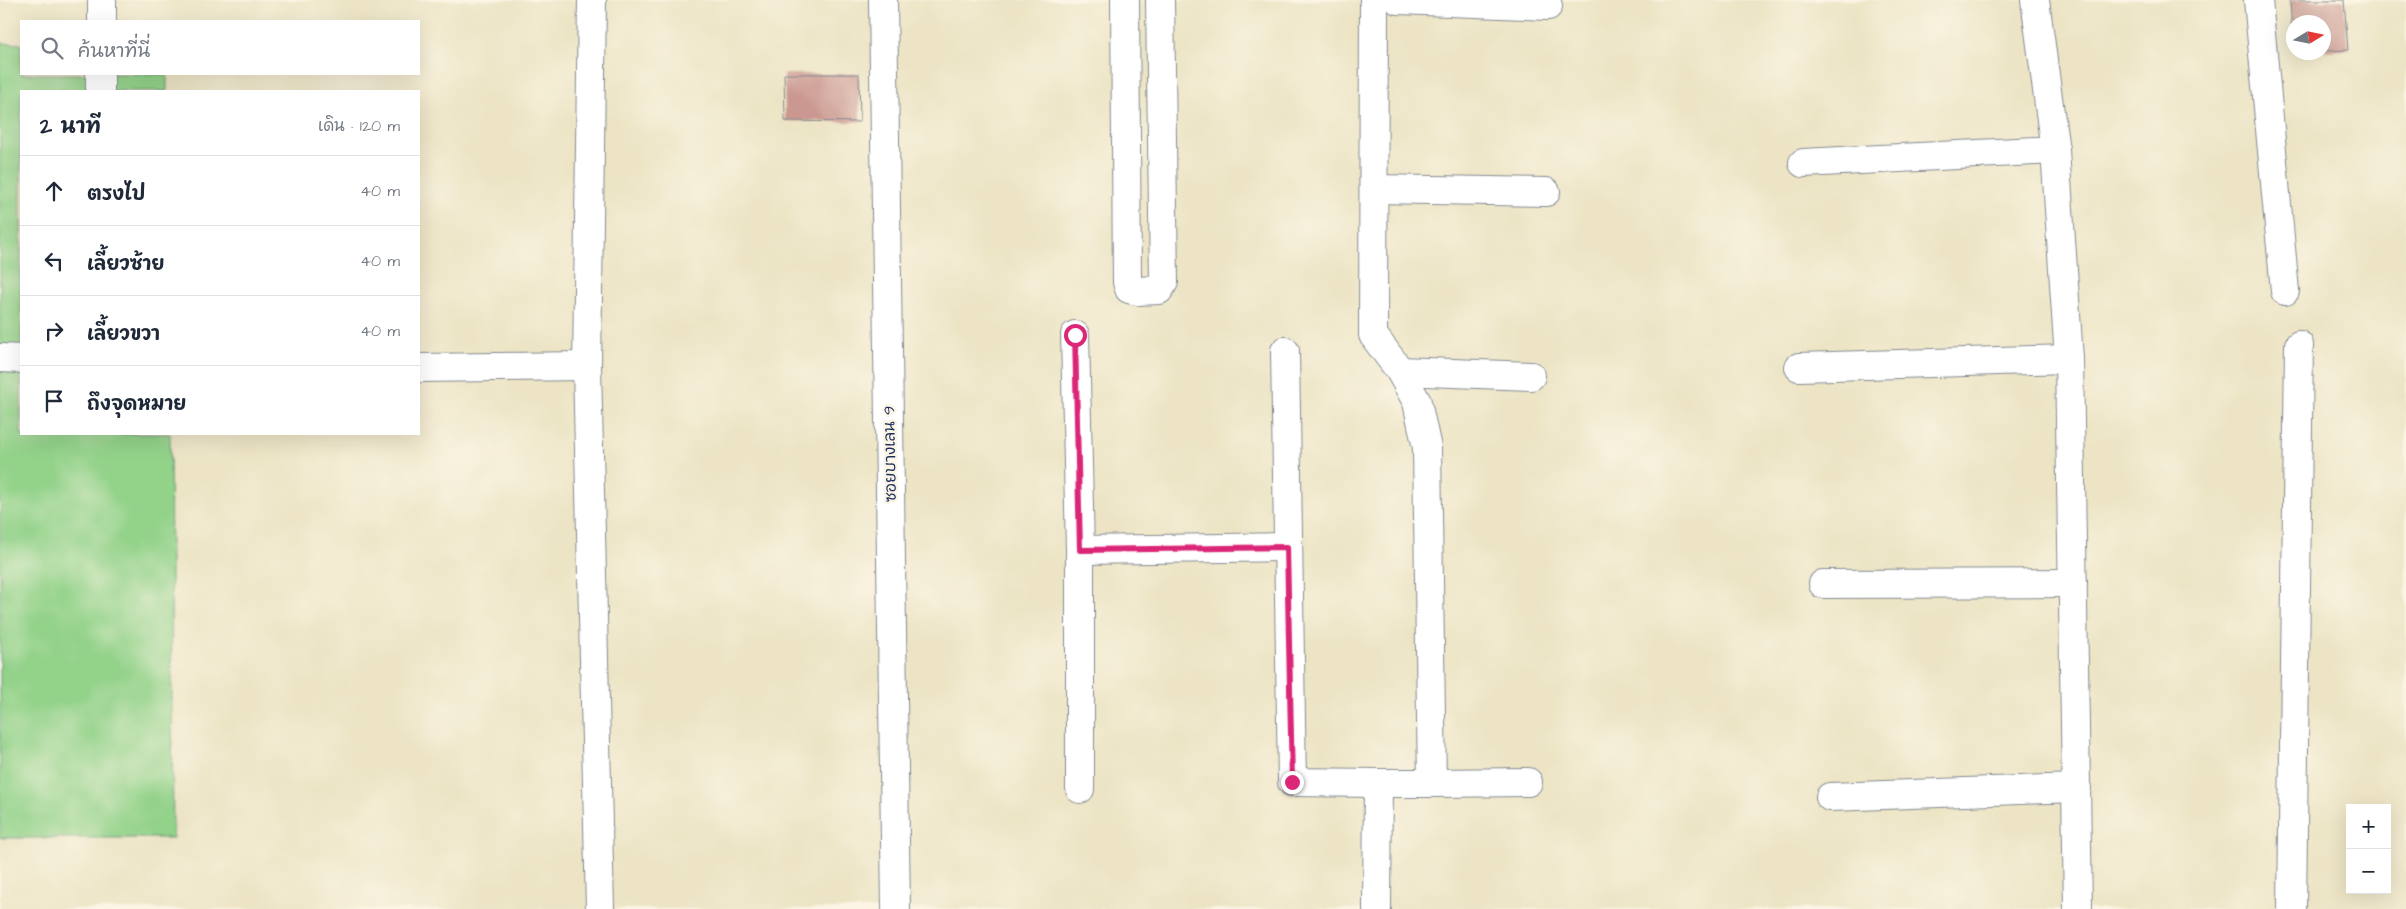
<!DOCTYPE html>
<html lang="th">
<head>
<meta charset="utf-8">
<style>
  body { margin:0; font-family:"Architects Daughter","Playpen Sans Thai",sans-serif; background:#f2f2f3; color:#1f2937 }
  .controls { position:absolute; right:15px; bottom:15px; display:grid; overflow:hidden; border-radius:0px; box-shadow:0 5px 20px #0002 }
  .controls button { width:45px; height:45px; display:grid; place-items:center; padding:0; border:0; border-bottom:1px solid #e0e1e3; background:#fff; color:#1f2937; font:25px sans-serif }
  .compass { position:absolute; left:2286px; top:15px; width:45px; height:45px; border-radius:50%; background:#fff; box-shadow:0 5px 20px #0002; rotate:80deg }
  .stop { position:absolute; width:15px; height:15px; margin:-11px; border:4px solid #db2777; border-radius:50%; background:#fff }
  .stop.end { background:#db2777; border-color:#fff; box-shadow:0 1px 5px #0008 }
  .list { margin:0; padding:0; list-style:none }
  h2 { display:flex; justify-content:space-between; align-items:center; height:65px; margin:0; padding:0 20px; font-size:21px }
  h2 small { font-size:16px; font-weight:400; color:#747a83 }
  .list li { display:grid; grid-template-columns:32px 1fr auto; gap:15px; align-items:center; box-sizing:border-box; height:70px; padding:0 20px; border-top:1px solid #e0e1e3 }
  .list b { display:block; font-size:19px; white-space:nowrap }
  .list em { font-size:16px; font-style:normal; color:#747a83 }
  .icon { flex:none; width:28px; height:28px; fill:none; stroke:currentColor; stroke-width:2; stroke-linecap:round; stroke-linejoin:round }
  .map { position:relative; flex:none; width:2406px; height:909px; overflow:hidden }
  .search { position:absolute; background:#fff; box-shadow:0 5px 20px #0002; left:20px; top:20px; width:400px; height:55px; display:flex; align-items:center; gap:12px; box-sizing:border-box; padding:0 18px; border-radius:0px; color:#747a83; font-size:19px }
  .panel { position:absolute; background:#fff; box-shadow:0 5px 20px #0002; left:20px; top:90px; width:400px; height:345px; border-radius:0px }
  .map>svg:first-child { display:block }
</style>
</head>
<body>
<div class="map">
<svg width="2406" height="909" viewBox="0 0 2406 909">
  <rect width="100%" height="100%" fill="#fcf5e5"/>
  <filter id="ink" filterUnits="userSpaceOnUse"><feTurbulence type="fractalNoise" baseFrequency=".02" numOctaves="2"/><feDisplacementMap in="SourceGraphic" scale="10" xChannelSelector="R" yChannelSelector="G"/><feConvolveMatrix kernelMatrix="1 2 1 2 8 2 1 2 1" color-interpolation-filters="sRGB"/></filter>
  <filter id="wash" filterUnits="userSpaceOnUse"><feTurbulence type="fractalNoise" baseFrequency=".0096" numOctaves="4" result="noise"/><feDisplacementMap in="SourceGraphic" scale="20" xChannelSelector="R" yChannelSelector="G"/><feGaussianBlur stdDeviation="1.12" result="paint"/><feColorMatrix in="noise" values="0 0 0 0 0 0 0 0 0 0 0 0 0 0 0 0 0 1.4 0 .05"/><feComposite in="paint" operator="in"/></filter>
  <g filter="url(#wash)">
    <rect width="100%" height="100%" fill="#ece4c4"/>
    <path fill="#92d289" stroke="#568074" d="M0,43L21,44V74H167V91H21V434H170L173,838H0Z"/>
    <g id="blocks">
      <g fill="#ca9890">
        <path d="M2290,0H2344L2348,50L2324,51V22H2294L2292,34Z"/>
        <path d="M784,74H859L860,122L785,121Z"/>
      </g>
    </g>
  </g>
  <g filter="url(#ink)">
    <use href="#blocks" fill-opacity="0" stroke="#848a91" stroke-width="1"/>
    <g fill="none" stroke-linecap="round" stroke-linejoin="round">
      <g stroke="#848a91" stroke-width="30">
        <g id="minor">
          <path d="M592,0L587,366L600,909"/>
          <path d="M883,0L896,909"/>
          <path d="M1125,0L1127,282L1129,289L1138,291L1159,290L1164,282L1160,0"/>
          <path d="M1374,0L1373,335L1400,371L1417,402L1427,448L1432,783H1378L1377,909"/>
          <path d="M1398,0L1548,6"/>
          <path d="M2035,0L2055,150L2069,359L2078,909"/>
          <path d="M2258,0L2285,291"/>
          <path d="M102,21V0"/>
          <path d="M100,91V74"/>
          <path d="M1803,163L2055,150"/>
          <path d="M1374,189L1546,192"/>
          <path d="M1075,335L1080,550V789"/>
          <path d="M1285,351L1292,782L1378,783"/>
          <path d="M0,358L21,359"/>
          <path d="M1799,367L2069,359"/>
          <path d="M419,368L587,366"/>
          <path d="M1400,371L1531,376"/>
          <path d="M1080,550L1287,547"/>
          <path d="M1823,584L2073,583"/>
          <path d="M1432,783L1528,782"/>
          <path d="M1830,797L2077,788"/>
          <path d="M2292,909L2299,345"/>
        </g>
      </g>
      <use href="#minor" stroke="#fff" stroke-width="28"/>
    </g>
  </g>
  <g fill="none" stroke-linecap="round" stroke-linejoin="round" filter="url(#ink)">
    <path stroke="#db2777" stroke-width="6" d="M1075,335L1080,550L1287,547L1292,782"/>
  </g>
  <g text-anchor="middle" stroke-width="5" stroke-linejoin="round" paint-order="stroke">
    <g font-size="16" fill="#1b2f5e" stroke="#fcf5e5">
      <text transform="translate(889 454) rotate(-91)" y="6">ซอยบางเลน 9</text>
    </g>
  </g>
</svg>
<div class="controls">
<button>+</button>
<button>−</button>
</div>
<svg class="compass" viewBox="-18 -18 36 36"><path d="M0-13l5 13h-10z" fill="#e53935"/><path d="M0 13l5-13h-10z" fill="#747a83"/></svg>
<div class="stop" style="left:1075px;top:335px"></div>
<div class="stop end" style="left:1292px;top:782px"></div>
<div class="search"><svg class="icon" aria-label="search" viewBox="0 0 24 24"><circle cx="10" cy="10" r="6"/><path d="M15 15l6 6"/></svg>ค้นหาที่นี่</div>
<section class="panel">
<h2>2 นาที<small>เดิน · 120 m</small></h2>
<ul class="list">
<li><svg class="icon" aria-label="ahead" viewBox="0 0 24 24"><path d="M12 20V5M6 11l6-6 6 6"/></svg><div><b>ตรงไป</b></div><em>40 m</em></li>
<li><svg class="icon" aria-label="left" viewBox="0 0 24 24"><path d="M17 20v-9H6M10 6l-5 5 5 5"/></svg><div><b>เลี้ยวซ้าย</b></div><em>40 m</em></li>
<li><svg class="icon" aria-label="right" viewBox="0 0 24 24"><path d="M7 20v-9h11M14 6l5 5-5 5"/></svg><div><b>เลี้ยวขวา</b></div><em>40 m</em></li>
<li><svg class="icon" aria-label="arrive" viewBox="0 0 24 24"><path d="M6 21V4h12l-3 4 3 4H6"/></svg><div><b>ถึงจุดหมาย</b></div></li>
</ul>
</section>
</div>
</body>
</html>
